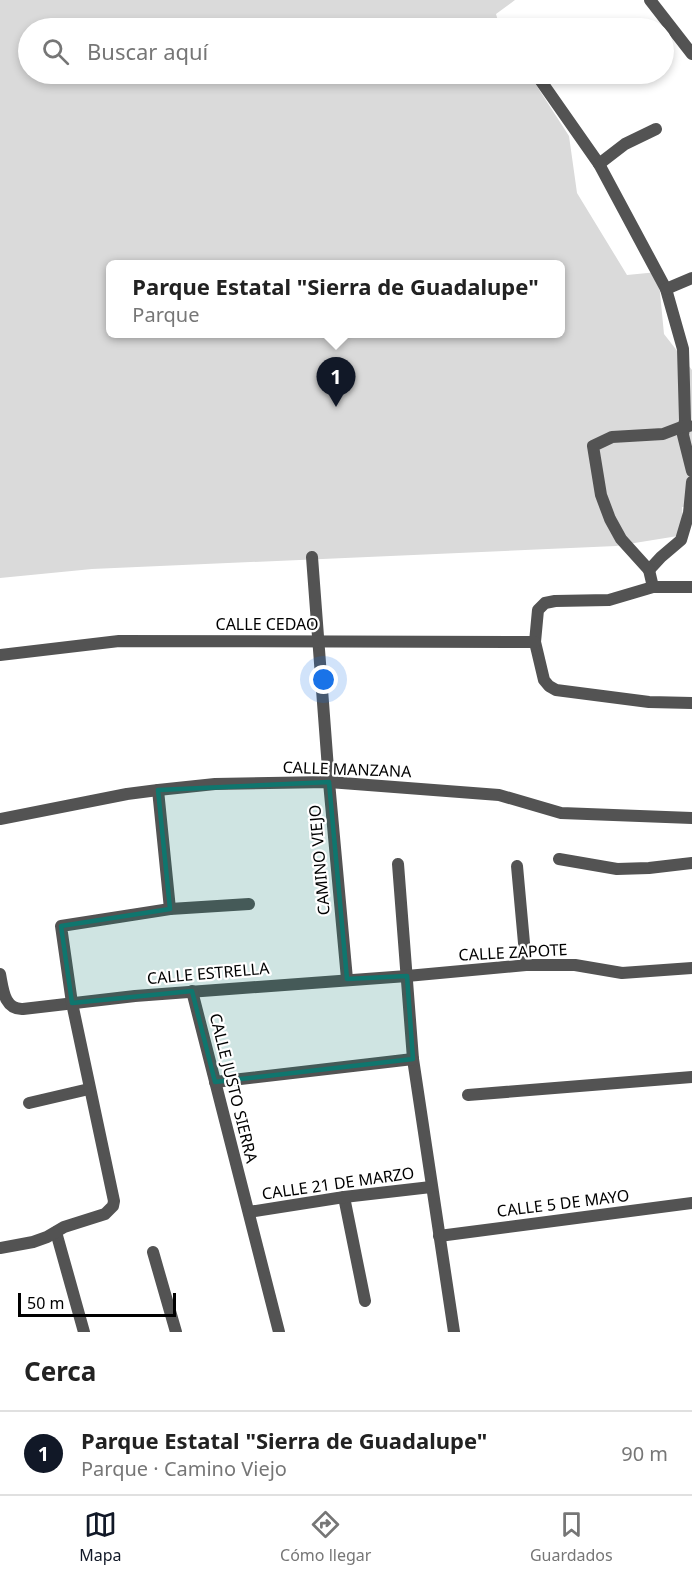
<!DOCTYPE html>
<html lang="es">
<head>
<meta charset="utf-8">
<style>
  body { margin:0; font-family:"Noto Sans",sans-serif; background:#f2f2f2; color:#222 }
  .scale { position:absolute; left:18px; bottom:15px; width:158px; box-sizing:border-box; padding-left:6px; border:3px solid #000; border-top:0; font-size:16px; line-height:21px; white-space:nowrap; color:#000; -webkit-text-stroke:4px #fff; paint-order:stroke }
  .you { position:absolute; left:324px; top:680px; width:21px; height:21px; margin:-15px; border:4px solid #fff; border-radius:50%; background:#1a73e8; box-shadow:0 0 0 9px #1a73e833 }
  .badge { display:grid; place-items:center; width:39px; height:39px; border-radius:50%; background:#111827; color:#fff; font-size:20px; font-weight:700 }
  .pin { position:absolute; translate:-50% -50px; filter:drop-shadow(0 2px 3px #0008) }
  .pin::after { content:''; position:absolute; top:32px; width:21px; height:18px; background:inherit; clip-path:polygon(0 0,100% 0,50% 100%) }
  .popup { position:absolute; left:106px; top:260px; width:459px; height:78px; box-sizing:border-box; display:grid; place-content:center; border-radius:9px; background:#fff; filter:drop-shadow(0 2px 4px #0005); font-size:20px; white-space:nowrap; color:#767676 }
  .popup b { font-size:22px; color:#222 }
  .popup::after { content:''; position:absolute; left:50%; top:100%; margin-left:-12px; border:12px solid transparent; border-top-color:#fff }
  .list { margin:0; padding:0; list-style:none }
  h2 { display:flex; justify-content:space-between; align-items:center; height:78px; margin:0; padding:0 24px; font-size:26px }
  h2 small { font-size:20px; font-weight:400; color:#767676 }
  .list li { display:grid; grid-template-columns:39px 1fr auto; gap:18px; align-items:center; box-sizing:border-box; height:84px; padding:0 24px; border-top:2px solid #e0e0e0 }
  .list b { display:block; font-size:22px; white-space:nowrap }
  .list p { margin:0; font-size:20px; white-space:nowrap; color:#767676 }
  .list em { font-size:20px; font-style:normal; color:#767676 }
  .icon { flex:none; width:33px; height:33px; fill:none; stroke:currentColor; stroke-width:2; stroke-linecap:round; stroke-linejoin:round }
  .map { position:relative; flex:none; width:692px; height:1332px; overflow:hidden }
  .search { position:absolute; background:#fff; box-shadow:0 3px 9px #0003; left:18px; right:18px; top:18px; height:66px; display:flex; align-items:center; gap:15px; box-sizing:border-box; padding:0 21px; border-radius:33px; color:#767676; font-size:22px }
  .sheet { height:162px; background:#fff }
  nav { display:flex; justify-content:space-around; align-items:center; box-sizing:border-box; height:84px; border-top:2px solid #e0e0e0; background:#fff; font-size:16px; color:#767676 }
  nav a { display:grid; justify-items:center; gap:3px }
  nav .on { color:#111827 }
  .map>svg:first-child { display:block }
</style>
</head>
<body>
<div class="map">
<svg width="692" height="1332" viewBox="0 0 692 1332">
  <rect width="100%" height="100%" fill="#fff"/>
  <path fill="#dadada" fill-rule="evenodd" d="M0,0H515L496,14L500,28H28V74H529L569,136L577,193L627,275L658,272L664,334L692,370V506L682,507L684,535L616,546L92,569L0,578ZM111,264H561V334H111Z"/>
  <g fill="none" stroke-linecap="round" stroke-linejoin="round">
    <g stroke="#535353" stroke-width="12">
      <path d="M650,0L692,54"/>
      <path d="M536,74L599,164L666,289L683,349L685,420L683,435L692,471"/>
      <path d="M599,164L625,144L656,129"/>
      <path d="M666,289L692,278"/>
      <path d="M312,557L329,782L347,979"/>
      <path d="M649,570L661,557L681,540L689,513L692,482"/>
      <path d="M653,587L649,570L621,539L610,519L601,495L593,446L612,437L663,434L684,426H689"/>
      <path d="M692,587H653L609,600L555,601L545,603L538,610L535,642L544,680L549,686L556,690L649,702L692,703"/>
      <path d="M0,655L119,641L535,642"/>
      <path d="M158,790L170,909"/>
      <path d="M0,819L127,794L158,790L215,784L329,782L499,795L561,813L692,818"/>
      <path d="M559,859L617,869L649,868L692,863"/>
      <path d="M398,864L413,1059L454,1332"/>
      <path d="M517,866L526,965"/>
      <path d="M0,974C3,989 4,1010 23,1009L135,996L407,976L526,965H575L622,973L692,968"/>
      <path d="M192,991L279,1332"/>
      <path d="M215,1082L413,1059"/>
      <path d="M468,1095L692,1077"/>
      <path d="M29,1103L89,1089"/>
      <path d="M344,1197L365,1301"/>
      <path d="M249,1212L344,1197L431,1187"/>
      <path d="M56,1232L84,1332"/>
      <path d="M439,1236L692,1203"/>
      <path d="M0,1248L33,1242L47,1237L64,1227L105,1214L113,1206L114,1201L72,1003L61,926L170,909L249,904"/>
      <path d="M153,1252L176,1332"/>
    </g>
  </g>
  <path fill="#0f766e" fill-opacity="0.2" stroke="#0f766e" stroke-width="4.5" stroke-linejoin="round" d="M329,782L347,979L407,976L413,1059L215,1082L192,991L72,1003L61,926L170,909L158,790Z"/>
  <g text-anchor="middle" stroke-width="4.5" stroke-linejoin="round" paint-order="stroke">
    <g font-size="16" fill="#000" stroke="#fff">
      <text x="267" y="630">CALLE CEDAO</text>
      <text transform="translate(347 769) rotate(2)" y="6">CALLE MANZANA</text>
      <text transform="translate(319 860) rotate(-95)" y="6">CAMINO VIEJO</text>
      <text transform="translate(513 952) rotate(-3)" y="6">CALLE ZAPOTE</text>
      <text transform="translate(208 973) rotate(-5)" y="6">CALLE ESTRELLA</text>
      <text transform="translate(234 1088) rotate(76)" y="6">CALLE JUSTO SIERRA</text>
      <text transform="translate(338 1183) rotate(-8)" y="6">CALLE 21 DE MARZO</text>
      <text transform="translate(563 1203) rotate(-7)" y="6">CALLE 5 DE MAYO</text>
    </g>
  </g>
</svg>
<div class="scale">50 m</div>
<div class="you"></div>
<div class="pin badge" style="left:336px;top:407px">1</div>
<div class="popup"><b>Parque Estatal &quot;Sierra de Guadalupe&quot;</b>Parque</div>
<div class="search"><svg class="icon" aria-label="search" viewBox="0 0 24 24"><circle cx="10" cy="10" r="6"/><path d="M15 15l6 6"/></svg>Buscar aquí</div>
</div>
<section class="sheet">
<h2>Cerca<small></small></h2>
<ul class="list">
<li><span class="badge">1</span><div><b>Parque Estatal &quot;Sierra de Guadalupe&quot;</b><p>Parque · Camino Viejo</p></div><em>90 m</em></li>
</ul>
</section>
<nav>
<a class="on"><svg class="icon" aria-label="map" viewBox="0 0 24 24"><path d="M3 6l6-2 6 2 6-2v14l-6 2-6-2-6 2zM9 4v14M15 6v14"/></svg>Mapa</a>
<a><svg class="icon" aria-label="directions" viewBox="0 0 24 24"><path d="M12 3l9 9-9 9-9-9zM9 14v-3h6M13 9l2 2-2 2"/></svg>Cómo llegar</a>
<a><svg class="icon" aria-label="saved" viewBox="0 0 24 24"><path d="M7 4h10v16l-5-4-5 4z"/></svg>Guardados</a>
</nav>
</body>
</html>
